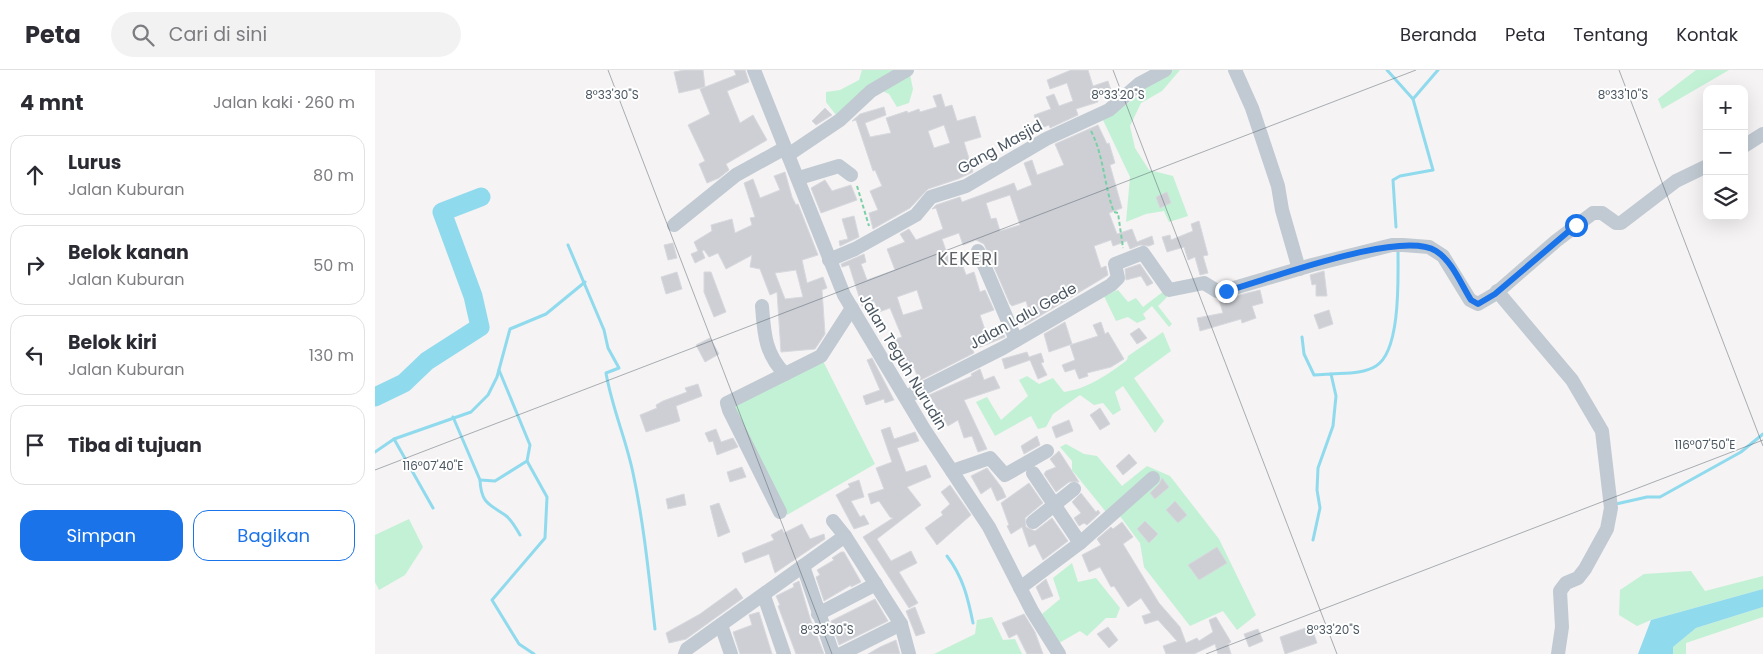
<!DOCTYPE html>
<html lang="id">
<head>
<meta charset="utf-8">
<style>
  body { margin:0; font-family:Poppins,sans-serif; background:#f2f2f3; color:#2b2b33 }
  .controls { position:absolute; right:15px; top:15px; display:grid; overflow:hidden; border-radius:10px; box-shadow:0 5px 20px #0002 }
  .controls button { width:45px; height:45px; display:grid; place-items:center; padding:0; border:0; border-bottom:1px solid #e1e1e2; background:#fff; color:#2b2b33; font:25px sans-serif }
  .stop { position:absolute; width:15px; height:15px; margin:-11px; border:4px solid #1a73e8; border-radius:50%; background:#fff }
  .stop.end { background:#1a73e8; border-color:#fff; box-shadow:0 1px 5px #0008 }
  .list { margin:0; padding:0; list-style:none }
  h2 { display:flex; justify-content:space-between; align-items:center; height:65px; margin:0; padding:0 20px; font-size:21px }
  h2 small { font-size:16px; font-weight:400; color:#7c7c81 }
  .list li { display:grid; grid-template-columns:32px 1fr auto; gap:15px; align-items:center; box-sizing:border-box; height:80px; margin:0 10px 10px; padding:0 10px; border:1px solid #e1e1e2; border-radius:15px }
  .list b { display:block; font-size:19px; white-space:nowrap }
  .list p { margin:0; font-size:16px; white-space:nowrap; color:#7c7c81 }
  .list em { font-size:16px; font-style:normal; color:#7c7c81 }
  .actions { display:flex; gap:10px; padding:15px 20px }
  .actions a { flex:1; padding:11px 0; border:1px solid #1a73e8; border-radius:15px; text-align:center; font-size:18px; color:#1a73e8 }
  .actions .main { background:#1a73e8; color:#fff }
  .icon { flex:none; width:28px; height:28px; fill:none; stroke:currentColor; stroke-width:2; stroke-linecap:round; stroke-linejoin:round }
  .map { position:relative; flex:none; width:1388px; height:584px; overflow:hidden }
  header { display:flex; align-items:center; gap:30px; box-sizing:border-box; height:70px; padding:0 25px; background:#fff; border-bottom:1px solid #e1e1e2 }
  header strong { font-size:24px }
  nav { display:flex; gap:28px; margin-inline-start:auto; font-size:18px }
  .search { width:350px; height:45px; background:#f2f2f3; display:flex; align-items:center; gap:12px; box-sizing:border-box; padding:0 18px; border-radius:28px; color:#7c7c81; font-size:19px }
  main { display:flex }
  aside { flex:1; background:#fff }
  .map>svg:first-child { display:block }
</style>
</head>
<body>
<header>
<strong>Peta</strong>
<div class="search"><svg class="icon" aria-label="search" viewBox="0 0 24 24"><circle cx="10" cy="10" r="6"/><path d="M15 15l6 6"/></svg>Cari di sini</div>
<nav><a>Beranda</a><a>Peta</a><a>Tentang</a><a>Kontak</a></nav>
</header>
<main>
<aside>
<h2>4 mnt<small>Jalan kaki · 260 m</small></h2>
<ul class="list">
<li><svg class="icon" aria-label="ahead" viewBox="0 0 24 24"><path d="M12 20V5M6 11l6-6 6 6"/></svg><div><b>Lurus</b><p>Jalan Kuburan</p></div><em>80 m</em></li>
<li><svg class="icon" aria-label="right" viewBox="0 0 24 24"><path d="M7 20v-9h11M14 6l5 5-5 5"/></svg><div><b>Belok kanan</b><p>Jalan Kuburan</p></div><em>50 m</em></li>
<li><svg class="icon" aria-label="left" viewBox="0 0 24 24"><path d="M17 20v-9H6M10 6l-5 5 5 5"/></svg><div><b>Belok kiri</b><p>Jalan Kuburan</p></div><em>130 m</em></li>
<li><svg class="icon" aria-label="arrive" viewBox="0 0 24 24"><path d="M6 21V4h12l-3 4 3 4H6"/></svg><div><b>Tiba di tujuan</b></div></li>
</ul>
<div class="actions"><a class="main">Simpan</a><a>Bagikan</a></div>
</aside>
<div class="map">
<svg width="1388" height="584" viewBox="0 0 1388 584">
  <rect width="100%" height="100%" fill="#f5f3f3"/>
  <g fill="#c3f1d5">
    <path d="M487,0H534L538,19L534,33L522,37L514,24L494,15L461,45L451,32V22L465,20L484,10Z"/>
    <path d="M780,0H805L787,21L766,33L755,56L760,78L774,100L798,106L813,146L794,152L789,141L771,144L751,152L755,107L728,50C748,37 772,24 780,0Z"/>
    <path d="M1321,0H1354L1287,39L1283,29Z"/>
    <path d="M743,220L753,232L761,228L768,237L789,221L792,227L783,236L797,254L794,257L777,236L768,244L771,249L762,253L753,247L741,251L729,226Z"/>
    <path d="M788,262L796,281L759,308L789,351L780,363L748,316L740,322L746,340L738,345L728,333L719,335L705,325L678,344L671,357L663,359L656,346L620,366L601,332L612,327L626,350L653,326L644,310L652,306L664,314L678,308L689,322C712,319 734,304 752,290L753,286Z"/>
    <path d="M448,291L500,394L412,445L358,335Z"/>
    <path d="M691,374L709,384L722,386L747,416L772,396L795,406L844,469L881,545L862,560L848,541L815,556L769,497L765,473L739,438L731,442L697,400V391L685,377Z"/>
    <path d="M34,449L48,477L30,505L4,520L0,512V465Z"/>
    <path d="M697,493L703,512L721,508L745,538L741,548H731L712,566L705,561L684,573L667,544L685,529L678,508Z"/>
    <path d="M1316,501L1330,521L1388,506V519L1276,550L1262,556L1244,545L1245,520L1269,504Z"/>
    <path d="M1388,537V547L1311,573V584H1298V577L1321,558Z"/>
    <path d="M617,547L628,570L640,569L647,584H559L600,564L602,550Z"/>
  </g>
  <path fill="#90daee" d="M1388,519V537L1321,558L1298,577V584H1263L1276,550Z"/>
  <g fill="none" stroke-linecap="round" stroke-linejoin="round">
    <g stroke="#90daee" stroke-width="3">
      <path d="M1012,0L1038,29L1058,100L1025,106L1018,110L1021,157"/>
      <path d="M1038,29L1063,0"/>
      <path d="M193,175L229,260L233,278L244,298L231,303C237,338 251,369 258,403C269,454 274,507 280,559"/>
      <path d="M927,267L929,284L939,305L956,304L961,326L958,356L943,398L942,420L945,438L938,470"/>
      <path d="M956,304C971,303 988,304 1001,296C1026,281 1023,207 1023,181"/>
      <path d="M78,347L105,410C106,433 114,434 130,445C136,449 141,458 145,465"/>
      <path d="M19,369L58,438"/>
      <path d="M0,382L19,369L96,342L113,325L122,307L135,259L171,244L210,212"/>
      <path d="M152,391L172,427L170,468L117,530L144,574L159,584"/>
      <path d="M105,410L120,411L152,391L155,375L124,300"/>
      <path d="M1241,434L1272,427H1285L1366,382L1388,364"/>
      <path d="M572,486C588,507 593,528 598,553"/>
    </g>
    <path stroke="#90daee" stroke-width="19" d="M0,327L29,313L52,291L105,257L98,226L67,142L106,127"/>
  </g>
  <g fill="#cdcfd5" stroke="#d7d9de" fill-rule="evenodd">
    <path d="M310,0H328L330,17L304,23L299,2Z"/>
    <path d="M359,0H370L374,12L352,21L365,53L378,45L392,70L351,94L354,100L344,108L332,113L324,94L330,91L313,55L335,44L325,19L361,5Z"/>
    <path d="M696,0H713L718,16L733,11L737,23L722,28L723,32L701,39L703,45L675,58L674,55L664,59L659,45L676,39L671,27L679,24L684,36L698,31L692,13L675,19L672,10Z"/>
    <path d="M566,24L570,37L577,35L582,51L600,46L606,67L589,72L598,102L583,109L553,119L535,138L498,159L494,143L503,140L495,121L507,116L500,100L498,101L481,50L477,51L485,44L509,37L511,45L490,53L495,67L516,63L511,48L532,41L533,43L544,39L545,42L562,37L558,26ZM569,55L575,73L559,78L553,61Z"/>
    <path d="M450,38L457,45L441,55L437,51Z"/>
    <path d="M723,55L732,74L734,73L740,93L735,95L747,138L734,143L742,164L757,159L762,172L777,166L779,174L774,176L765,175L755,179L752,171L738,176L736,170L719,176L726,198L731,196L733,205L650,255L648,250L656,247L651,231L637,236L635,234L609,174L601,170L588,175L584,163L567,169L576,195L586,191L591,205L599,202L605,222L610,220L619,240L605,245L611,263L626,258L630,267L598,280L599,283L544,311L539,297L530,300L523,279L521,280L517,270L527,267L515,238L504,242L499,231L487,236L474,195L467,197L466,194L489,184L491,192L486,194L492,210L520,200L512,179L530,172L525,164L534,159L541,170L568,159L561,138L557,139L561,135L585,127L587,132L639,113L642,121L657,115L649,93L657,90L662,105L689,95L680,74ZM635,125L645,155L625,161L621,148L616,149L611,133ZM542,220L548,239L528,245L522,227Z"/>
    <path d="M410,102L417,127L421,135L423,134L443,185L427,190L432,213L448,207L452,218L447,220L450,264L440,279L406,282L402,222L395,225L385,199L375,197L377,185L351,199L343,183L334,187L329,180L327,181L330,188L320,193L316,184L323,181L319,172L337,161L336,155L357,149L360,163L377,155L375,148L380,147L369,113L378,109L385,128L405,120L399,106ZM421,200L428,227L410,229L400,203Z"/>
    <path d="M450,110L457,121L476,115L482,130L446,143L436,118Z"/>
    <path d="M792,122L796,133L785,138L781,127Z"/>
    <path d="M479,146L484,167L465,176L464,171L473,169L467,149Z"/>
    <path d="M824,151L833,185L828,186L833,203L825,205L820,187L813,190L809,177L792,182L787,167L795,165L796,170L818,161L816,154Z"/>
    <path d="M298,173L302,188L293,190L289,175Z"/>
    <path d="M765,194L778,213L772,216L766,206L751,210L750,199Z"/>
    <path d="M949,201L952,226H941V214L937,215L935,205Z"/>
    <path d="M302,202L307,219L291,224L286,207Z"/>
    <path d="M329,202H336L351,242L339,247L329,222Z"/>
    <path d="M885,220L888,233L877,236L881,248L867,253L866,249L825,261L822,248L848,243L844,230Z"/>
    <path d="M954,240L958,254L944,259L939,245Z"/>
    <path d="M690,252L697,274L674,282L669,264Z"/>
    <path d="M726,252L730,264L733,262L749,289L736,297L712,303L713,306L704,309L700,299L690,302L687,295L700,290L695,275L723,266L718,255Z"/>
    <path d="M764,258L772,268L762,274L755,264Z"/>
    <path d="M335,268L344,284L330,292L321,275Z"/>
    <path d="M652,282L654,287L666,283L669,292L666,293L672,305L663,309L655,290L630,299L627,289Z"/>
    <path d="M497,288L519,330L510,333L509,329L491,335L488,326L505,320L492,290Z"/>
    <path d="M605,299L609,310L619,306L625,318L589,330L612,379L603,382L597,366L589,368L583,350L573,356L554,325L597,306L596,304Z"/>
    <path d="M323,314L327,326L301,336L305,351L271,362L265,345L282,338L281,335L288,331L312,322L310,318Z"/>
    <path d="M725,338L735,354L725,360L715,345Z"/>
    <path d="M694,350L698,361L681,368L677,357Z"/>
    <path d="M515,357L519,369L540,362L544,371L522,378L531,402L551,395L556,407L532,417L546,435L502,469L516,491L536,481L542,493L524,502L543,533L534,538L488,467L518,448L515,447L504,431L496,434L493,424L509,419L501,398L517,392L506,360Z"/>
    <path d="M341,359L346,372L358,368L363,377L342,385L338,371L334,372L330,363Z"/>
    <path d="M662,366L665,375L649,384L646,376Z"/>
    <path d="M684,381L704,412H694L681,422L669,404L671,401L681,397L675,389Z"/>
    <path d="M754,384L762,393L748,405L741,396Z"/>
    <path d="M367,397L371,407L355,412L352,402Z"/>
    <path d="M612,398L627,418L631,427L622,431L616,417L606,424L596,406Z"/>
    <path d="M787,408L794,417L780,429L775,423L784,414Z"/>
    <path d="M484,410L489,427L476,431L485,447L489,445L494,454L479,459L461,425L475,417L473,414Z"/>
    <path d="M654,413L668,433L650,448L651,457L660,461L677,448L693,471L668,490L660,474L654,477L647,457L636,464L632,456L634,455L626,433Z"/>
    <path d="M575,415L596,445L562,475L550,458L568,445L566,442L575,434L566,422Z"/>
    <path d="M706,423L721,442L723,440L725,443L712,455L709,453L704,456L699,448L706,443L697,432Z"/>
    <path d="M309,424L311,435L293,439L291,429Z"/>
    <path d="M800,431L812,445L803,453L791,440Z"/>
    <path d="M344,433L355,462L343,467L335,436Z"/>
    <path d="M770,451L783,464L774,473L762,459Z"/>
    <path d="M747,452L758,467L748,474L784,533L805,557L811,573L822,568L824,571L838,562L834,550L841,547L856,572L853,574L856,584H843L840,574L819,584H791L788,576L802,571L783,550L770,554L767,546L776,543L766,528L753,537L739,516L736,517L725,497L714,502L707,485L726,475L722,469L736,457L738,459Z"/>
    <path d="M427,454L435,469L449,464L450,469L400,503L394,484L370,493L367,483L399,470L396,465L407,459L409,463Z"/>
    <path d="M842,477L852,493L824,510L813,495Z"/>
    <path d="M466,482H469L486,512L476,517V515L449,531L441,507L445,505L442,500L459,490L457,488Z"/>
    <path d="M671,509L678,526L667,530L661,517Z"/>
    <path d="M424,511L435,548L449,584H421L403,536L405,535L401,526L419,517L418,514Z"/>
    <path d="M361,518L368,528L311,569L294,573L291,563L325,544Z"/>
    <path d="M500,529L513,551L464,575L456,551Z"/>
    <path d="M540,537L550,563L541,566L531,541Z"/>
    <path d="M384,542L397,584H365L358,562L377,555L374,545Z"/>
    <path d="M649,544L660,562L668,584H652L642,564L634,568L627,553Z"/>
    <path d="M936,556L942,573L910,584L905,567Z"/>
    <path d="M733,557L743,570L734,578L722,564Z"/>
    <path d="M883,559L888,571L874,577L869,564Z"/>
    <path d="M521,570L525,584H493L505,577Z"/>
  </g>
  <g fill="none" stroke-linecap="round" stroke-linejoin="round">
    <g stroke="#7ad0a6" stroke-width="2" stroke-dasharray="4 2.5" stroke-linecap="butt">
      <path d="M716,61C729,86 729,116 739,142L743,143L748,178"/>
      <path d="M482,116L494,156"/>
    </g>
    <g stroke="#c1cad2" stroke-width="14">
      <path d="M379,0L469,225L549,359L614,457L657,541L684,584"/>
      <path d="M860,0L877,38L903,116L907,140L924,199"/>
      <path d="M1369,76L1388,64"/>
      <path d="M413,85L465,50L496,21L532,0"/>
      <path d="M424,108L464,96L476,105"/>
      <path d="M299,155L361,105L410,78"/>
      <path d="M603,181L641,270"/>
      <path d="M454,190L480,179L541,145L556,127L591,116L671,69L734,40L764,14L790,0"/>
      <path d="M1122,221L1197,310L1227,361L1236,438L1232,459L1210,499L1203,508L1191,513L1185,521L1187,557L1183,584"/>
      <path d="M387,236C389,263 390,284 410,304"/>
      <path d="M531,327L628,278L736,215L743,208L740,194L768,183L794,220L829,213L842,221H849L937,195L1017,175H1028L1054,177L1068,186L1095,230L1103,234L1120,224L1181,171L1218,143H1227L1241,153H1246L1301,111L1332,96"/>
      <path d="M577,401L615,388L630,405L672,381"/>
      <path d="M658,403L705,473"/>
      <path d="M405,442L354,340L352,333L446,286L477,238"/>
      <path d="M458,451L470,466L526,554L534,584"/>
      <path d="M658,452L699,419"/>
      <path d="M428,496L458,584"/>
      <path d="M645,518L705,473L778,408"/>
      <path d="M389,526L409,584"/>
      <path d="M443,544L501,514"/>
      <path d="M346,555L356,584"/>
      <path d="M310,584L312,579L470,466"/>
      <path d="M466,584L526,554"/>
    </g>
  </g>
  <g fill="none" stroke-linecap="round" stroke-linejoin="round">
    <path stroke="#1a73e8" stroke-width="6" d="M851,221C893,210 1026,159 1061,181C1077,191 1086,214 1096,230L1103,234L1120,224L1201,155"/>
  </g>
  <path fill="none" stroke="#4a5661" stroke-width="1" stroke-opacity="0.45" d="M233,0L457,584M738,0L962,584M1244,0L1388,376M0,400L1041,0M831,584L1388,370"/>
  <g text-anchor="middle" stroke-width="4" stroke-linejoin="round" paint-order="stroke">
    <g font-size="15" fill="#4a5661" stroke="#fff">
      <text transform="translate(625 77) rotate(-29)" y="5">Gang Masjid</text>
      <text transform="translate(648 246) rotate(-29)" y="5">Jalan Lalu Gede</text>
      <text transform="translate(528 292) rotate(59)" y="5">Jalan Teguh Nurudin</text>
    </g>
    <g font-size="18" letter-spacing="1" fill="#5f6368" stroke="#fff">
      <text x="593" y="195">KEKERI</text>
    </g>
  </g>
  <g font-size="12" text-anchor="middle" fill="#4a5661" stroke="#fff" stroke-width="4" stroke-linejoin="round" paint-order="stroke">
    <text x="237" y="29">8°33'30"S</text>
    <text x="743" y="29">8°33'20"S</text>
    <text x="1248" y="29">8°33'10"S</text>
    <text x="1330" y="379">116°07'50"E</text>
    <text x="58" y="400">116°07'40"E</text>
    <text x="452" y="564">8°33'30"S</text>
    <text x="958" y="564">8°33'20"S</text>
  </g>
</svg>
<div class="controls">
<button>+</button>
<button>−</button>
<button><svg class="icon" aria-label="layers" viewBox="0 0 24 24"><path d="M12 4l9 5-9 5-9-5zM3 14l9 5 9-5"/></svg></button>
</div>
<div class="stop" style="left:1201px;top:155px"></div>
<div class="stop end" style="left:851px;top:221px"></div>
</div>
</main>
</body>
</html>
